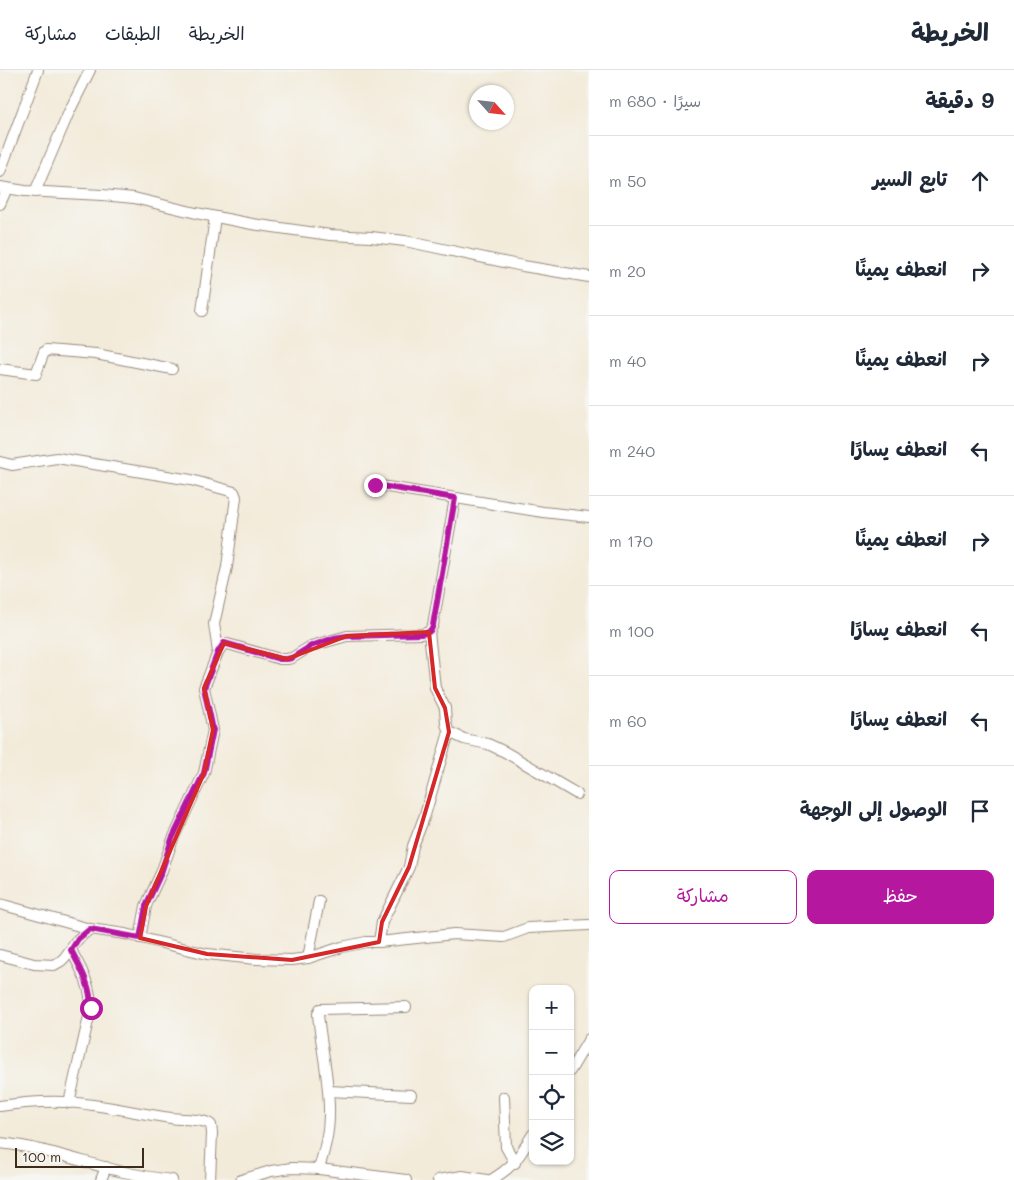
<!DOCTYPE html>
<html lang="ar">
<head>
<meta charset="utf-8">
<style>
  body { margin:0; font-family:Mali,"Playpen Sans Arabic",sans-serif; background:#f2f2f3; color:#1f2937; direction:rtl }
  .controls { position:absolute; right:15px; bottom:15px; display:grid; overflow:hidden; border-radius:10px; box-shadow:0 1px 4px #0004 }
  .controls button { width:45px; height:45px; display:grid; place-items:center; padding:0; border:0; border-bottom:1px solid #e0e1e3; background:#fff; color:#1f2937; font:25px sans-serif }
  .compass { position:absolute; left:469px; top:15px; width:45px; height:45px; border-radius:50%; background:#fff; box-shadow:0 1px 4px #0004; rotate:117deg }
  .scale { position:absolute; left:15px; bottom:12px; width:129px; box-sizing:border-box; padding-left:5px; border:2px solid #3b2a1e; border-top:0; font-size:14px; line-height:18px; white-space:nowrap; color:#3b2a1e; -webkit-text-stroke:4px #f6f6f2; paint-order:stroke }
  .stop { position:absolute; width:15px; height:15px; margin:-11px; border:4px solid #b5179e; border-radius:50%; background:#fff }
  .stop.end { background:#b5179e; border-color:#fff; box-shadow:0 1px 5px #0008 }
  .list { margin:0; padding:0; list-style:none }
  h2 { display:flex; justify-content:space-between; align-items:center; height:65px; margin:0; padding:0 20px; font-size:21px }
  h2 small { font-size:16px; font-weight:400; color:#747a83 }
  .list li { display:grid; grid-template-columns:32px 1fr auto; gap:15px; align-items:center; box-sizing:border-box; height:90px; padding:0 20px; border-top:1px solid #e0e1e3 }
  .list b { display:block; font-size:19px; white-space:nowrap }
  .list em { font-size:16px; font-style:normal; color:#747a83 }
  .actions { display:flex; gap:10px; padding:15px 20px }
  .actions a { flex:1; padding:11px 0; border:1px solid #b5179e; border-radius:10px; text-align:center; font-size:18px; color:#b5179e }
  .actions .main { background:#b5179e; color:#fff }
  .icon { flex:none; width:28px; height:28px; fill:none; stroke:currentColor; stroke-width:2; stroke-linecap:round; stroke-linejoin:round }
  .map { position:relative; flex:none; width:589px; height:1110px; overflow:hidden; direction:ltr }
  header { display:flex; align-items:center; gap:30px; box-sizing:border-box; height:70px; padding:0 25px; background:#fff; border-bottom:1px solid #e0e1e3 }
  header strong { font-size:24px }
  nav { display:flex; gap:28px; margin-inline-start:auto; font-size:18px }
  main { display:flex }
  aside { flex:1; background:#fff }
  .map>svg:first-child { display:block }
</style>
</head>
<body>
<header>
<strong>الخريطة</strong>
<nav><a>الخريطة</a><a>الطبقات</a><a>مشاركة</a></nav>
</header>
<main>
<aside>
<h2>9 دقيقة<small>سيرًا · 680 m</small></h2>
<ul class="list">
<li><svg class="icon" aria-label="ahead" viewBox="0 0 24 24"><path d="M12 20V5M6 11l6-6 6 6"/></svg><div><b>تابع السير</b></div><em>50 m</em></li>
<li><svg class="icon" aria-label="right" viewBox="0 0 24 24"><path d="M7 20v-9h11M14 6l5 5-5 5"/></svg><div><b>انعطف يمينًا</b></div><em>20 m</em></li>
<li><svg class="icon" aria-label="right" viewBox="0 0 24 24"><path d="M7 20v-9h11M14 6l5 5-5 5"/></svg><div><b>انعطف يمينًا</b></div><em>40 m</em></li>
<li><svg class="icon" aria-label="left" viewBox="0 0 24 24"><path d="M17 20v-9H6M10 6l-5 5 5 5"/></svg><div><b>انعطف يسارًا</b></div><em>240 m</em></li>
<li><svg class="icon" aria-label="right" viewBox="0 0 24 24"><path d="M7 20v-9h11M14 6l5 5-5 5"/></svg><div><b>انعطف يمينًا</b></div><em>170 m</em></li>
<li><svg class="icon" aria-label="left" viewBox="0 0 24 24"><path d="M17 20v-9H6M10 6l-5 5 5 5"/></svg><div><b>انعطف يسارًا</b></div><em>100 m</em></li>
<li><svg class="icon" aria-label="left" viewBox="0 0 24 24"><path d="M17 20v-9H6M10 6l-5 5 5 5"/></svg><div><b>انعطف يسارًا</b></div><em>60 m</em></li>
<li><svg class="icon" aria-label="arrive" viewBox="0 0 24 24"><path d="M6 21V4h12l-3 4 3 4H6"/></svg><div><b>الوصول إلى الوجهة</b></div></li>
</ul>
<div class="actions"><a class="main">حفظ</a><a>مشاركة</a></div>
</aside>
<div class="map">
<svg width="589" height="1110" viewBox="0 0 589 1110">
  <rect width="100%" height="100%" fill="#f6f6f2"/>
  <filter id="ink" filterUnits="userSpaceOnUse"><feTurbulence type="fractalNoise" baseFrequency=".02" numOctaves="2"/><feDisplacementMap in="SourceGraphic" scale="10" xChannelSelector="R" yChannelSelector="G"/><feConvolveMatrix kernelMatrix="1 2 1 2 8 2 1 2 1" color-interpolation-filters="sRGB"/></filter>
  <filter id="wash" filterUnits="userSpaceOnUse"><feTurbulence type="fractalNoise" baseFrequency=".0096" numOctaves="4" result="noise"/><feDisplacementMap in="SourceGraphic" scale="20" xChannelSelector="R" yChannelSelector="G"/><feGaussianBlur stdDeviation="1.12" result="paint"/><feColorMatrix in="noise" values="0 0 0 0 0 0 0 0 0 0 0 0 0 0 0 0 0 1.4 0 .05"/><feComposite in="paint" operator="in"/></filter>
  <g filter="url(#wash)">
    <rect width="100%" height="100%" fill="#f3ebda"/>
  </g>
  <g filter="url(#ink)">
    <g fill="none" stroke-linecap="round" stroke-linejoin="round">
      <g stroke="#978a7c" stroke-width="12">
        <g id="street">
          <path d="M0,102L38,0"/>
          <path d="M0,117L25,121L102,125L134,128L196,143L252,154L330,165L371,167L405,171L523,196L589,207"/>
          <path d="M35,122L69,42L90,0"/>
          <path d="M0,134L7,118"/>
          <path d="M202,241L215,147"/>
          <path d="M0,299L36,304L44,282L46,280L96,284L172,299"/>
          <path d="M0,392L12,395L57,388L191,410L234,422L236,427L227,497L214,554L218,582"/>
          <path d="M375,415L543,442L589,447"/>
          <path d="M429,562L435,618L445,638L446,654L449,662L464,669L488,674L505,682L577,724"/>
          <path d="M0,834L90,859"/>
          <path d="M140,868L146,836L149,829L161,803L173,769L204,703L213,660L204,618L218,582L224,573L280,589H287L292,588L311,576L347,566L421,564L429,562L433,555L455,428"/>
          <path d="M379,872L382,852L409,797L413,776L425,745L449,662"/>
          <path d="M0,885L34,894L54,895L61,891L65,887L78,869L90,859L125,864L207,884L256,889L292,890L308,888L342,877L366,872H379L454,864L504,867L528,858L589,855"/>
          <path d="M308,888L319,831"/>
          <path d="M570,1001L589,969"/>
          <path d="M328,1021L411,1025"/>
          <path d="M504,1027L506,1077L515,1093"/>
          <path d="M69,1033L91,938C91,915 81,899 71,880"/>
          <path d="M0,1036C21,1033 43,1031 65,1032C101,1034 135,1043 171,1048C182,1050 203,1048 211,1055L212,1063L210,1110"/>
          <path d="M0,1073C41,1077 79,1091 119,1101C137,1105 154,1108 172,1110"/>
          <path d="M319,1099C324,1081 329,1064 329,1045C330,1011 321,978 318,944L320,939L406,937"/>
          <path d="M101,1110L106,1097"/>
          <path d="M241,1110L271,1101L292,1098L319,1099L406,1110"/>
          <path d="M438,1110L462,1106L487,1110"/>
          <path d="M491,1110C515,1096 519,1086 533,1064"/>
        </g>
      </g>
      <use href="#street" stroke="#fff" stroke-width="10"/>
    </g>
  </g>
  <g fill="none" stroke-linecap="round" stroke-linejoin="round" filter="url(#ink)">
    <path stroke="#b5179e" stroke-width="6" d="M91,938C91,915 81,899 71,880L78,869L90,859L140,868L146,836L149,829L161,803L172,769L204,703L213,660L204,618L218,582L224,573L280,589H287L292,588L311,576L334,568L347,566L421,564C428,563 431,562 433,555L455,428L375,415"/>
  </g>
  <path fill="none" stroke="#d62828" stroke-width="4" stroke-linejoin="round" d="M429,562L435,618L445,638L449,662L409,797L382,852L379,872L292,890L207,884L140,868L146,836L204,703L213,660L204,618L224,573L287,589L347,566Z"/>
</svg>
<div class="controls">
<button>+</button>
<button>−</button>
<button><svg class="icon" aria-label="locate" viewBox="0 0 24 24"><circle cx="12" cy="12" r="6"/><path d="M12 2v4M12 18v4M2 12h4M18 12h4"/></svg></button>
<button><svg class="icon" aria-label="layers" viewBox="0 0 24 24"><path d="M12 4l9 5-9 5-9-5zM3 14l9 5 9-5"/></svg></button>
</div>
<svg class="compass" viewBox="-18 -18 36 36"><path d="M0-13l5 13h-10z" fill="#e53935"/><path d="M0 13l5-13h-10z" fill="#747a83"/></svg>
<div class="scale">100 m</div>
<div class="stop" style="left:91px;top:938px"></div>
<div class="stop end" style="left:375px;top:415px"></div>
</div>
</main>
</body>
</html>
